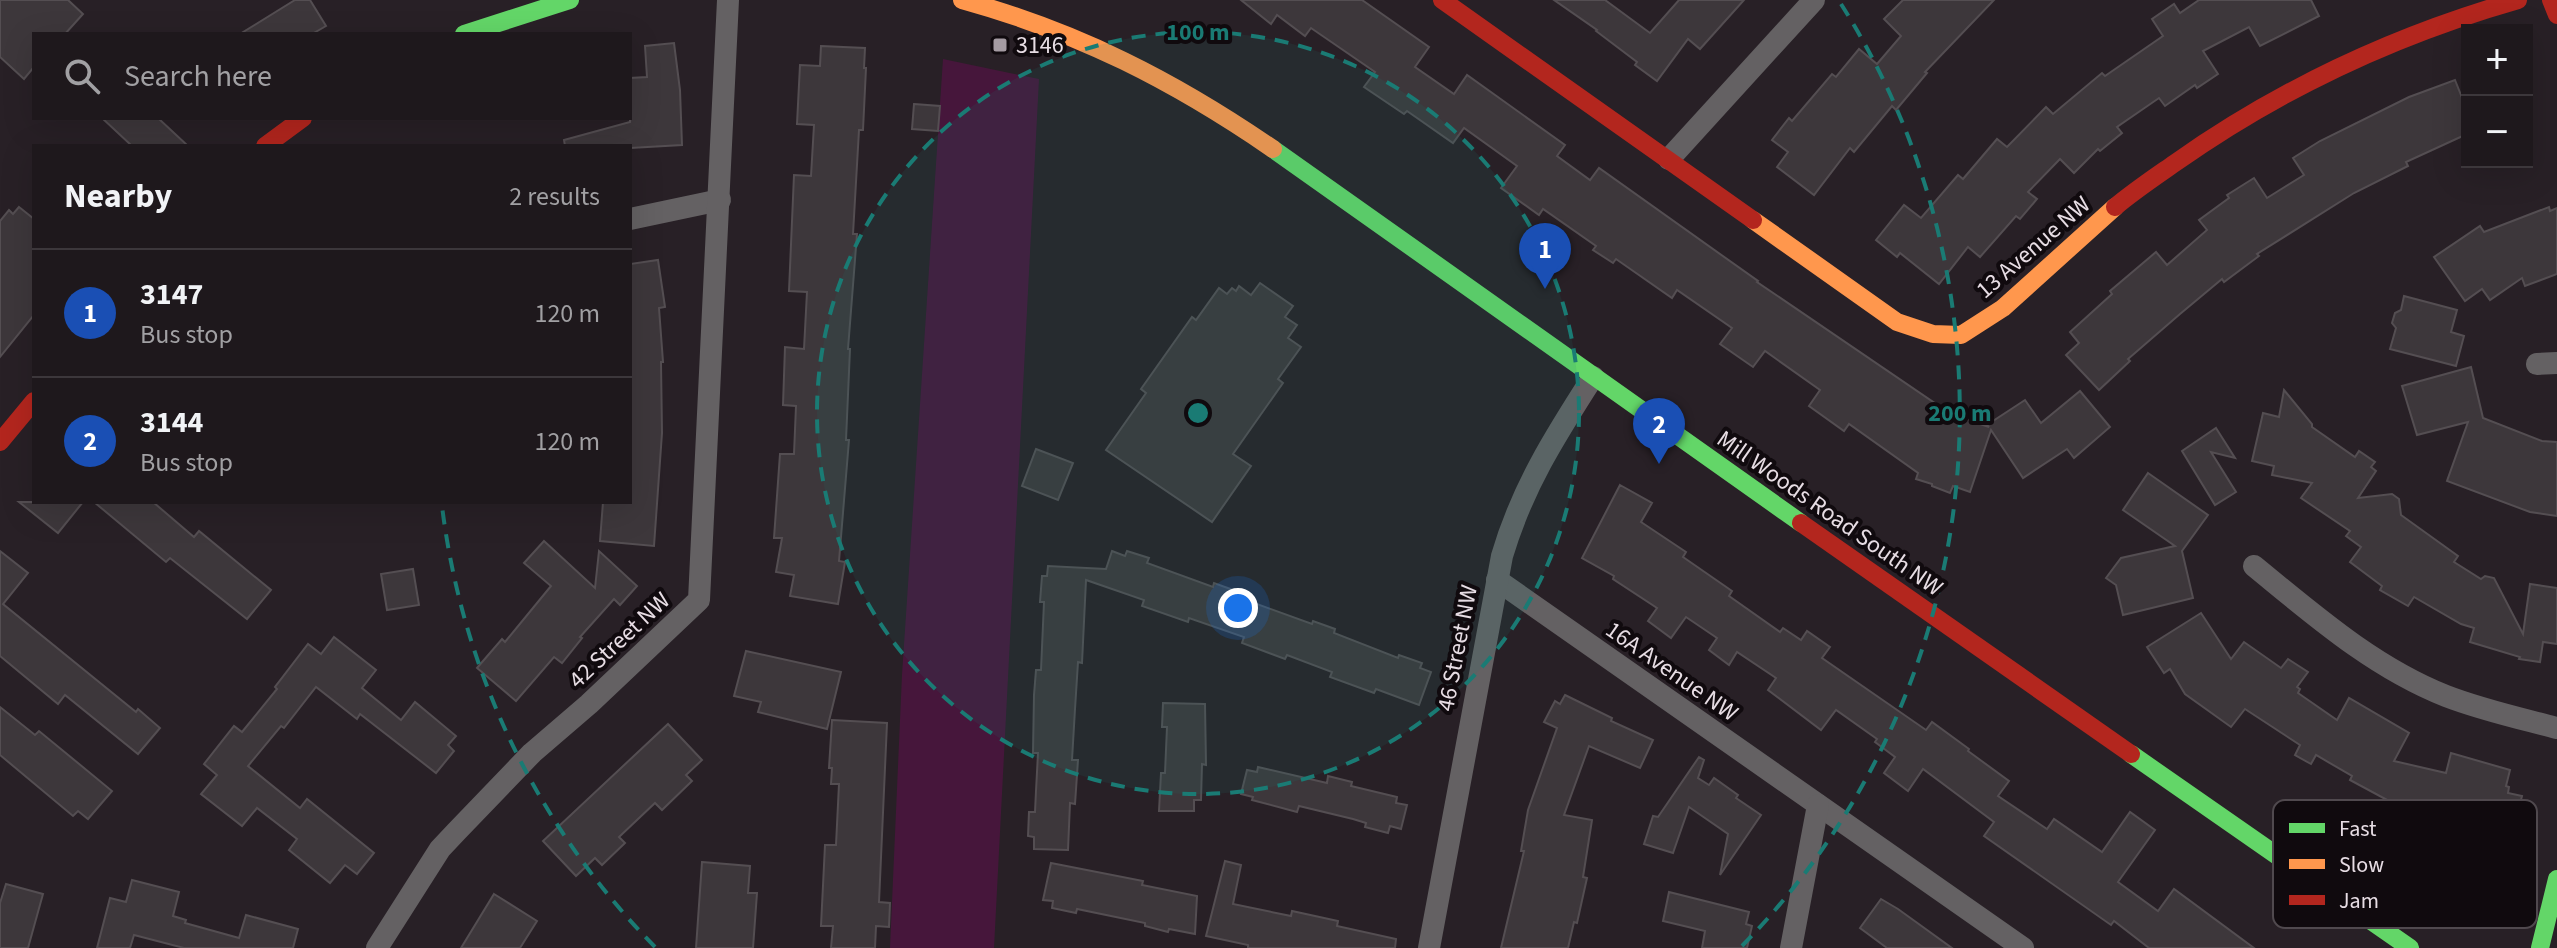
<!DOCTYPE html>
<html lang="en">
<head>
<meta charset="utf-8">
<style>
  body { margin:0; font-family:"Source Sans 3",sans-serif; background:#2b2529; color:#f1f3f6 }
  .controls { position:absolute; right:24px; top:24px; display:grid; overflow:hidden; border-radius:0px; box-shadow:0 8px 32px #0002 }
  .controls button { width:72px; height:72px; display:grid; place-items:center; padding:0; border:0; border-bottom:2px solid #3c373b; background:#1e181c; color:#f1f3f6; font:40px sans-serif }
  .you { position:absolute; left:1238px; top:608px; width:28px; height:28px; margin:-20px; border:6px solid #fff; border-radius:50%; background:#1a73e8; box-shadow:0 0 0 12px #1a73e833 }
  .badge { display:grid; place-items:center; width:52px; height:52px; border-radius:50%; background:#7c3aed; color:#fff; font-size:26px; font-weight:700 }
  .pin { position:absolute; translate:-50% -66px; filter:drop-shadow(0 2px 4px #0008) }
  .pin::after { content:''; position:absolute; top:42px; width:28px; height:24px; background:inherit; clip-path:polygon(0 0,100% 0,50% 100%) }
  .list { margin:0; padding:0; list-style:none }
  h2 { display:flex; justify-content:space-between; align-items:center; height:104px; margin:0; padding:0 32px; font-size:34px }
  h2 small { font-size:26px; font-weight:400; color:#a1a0a3 }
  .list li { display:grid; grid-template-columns:52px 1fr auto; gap:24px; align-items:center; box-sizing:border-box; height:128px; padding:0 32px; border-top:2px solid #3c373b }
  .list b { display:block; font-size:30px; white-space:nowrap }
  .list p { margin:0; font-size:26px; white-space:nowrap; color:#a1a0a3 }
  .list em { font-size:26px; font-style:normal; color:#a1a0a3 }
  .icon { flex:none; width:44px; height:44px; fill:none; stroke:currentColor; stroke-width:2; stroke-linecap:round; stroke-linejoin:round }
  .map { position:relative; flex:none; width:2557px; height:948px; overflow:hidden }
  .search { position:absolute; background:#1e181c; box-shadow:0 8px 32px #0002; left:32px; top:32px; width:600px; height:88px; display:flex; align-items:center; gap:20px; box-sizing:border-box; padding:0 28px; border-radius:0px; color:#a1a0a3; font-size:30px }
  .panel { position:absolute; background:#1e181c; box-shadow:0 8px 32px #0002; left:32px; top:144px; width:600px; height:360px; border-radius:0px }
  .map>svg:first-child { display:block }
</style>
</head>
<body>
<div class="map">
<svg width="2557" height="948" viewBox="0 0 2557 948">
  <rect width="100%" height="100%" fill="#282026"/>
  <path fill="#46163b" d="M943,59L1039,79L994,948H890L902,675Z"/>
  <g fill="#3d373b" stroke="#544e52" stroke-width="2">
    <path d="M0,0H68L83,14L65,34H34V67L24,79L0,57Z"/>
    <path d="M295,0H310L326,26L312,34H240Z"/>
    <path d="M1241,0H1362L1429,47L1415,67L1454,94L1467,75L1565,145L1557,156L1590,180L1599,168L1758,281L1757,282L1951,414L1989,427L1987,425L2025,400L2041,423L2080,391L2110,427L2074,458L2067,449L2023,478L1991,430L1970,492L1953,486L1950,493L1932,486V484L1916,479L1918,473L1849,424L1844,431L1809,406L1820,390L1765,351L1753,367L1720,344L1732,328L1677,290L1672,298L1616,259L1613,263L1593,250L1596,246L1543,209L1539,215L1501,188L1517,166L1464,128L1453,143L1407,111L1404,114L1364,87L1375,72L1311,28L1305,36L1277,15L1271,24Z"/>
    <path d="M1554,0H1605L1650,33L1679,0H1744L1700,49L1688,39L1657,81L1635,65L1637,62L1596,31L1597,30Z"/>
    <path d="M1903,0H1994L1925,72L1927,73L1896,110L1892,106L1854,152L1850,148L1814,195L1777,167L1788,152L1772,140L1789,118L1792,121L1832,74L1836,77L1859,49L1877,64L1901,36L1884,19Z"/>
    <path d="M2199,0H2311L2319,16L2260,46L2249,27L2203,51L2218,74L2197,88L2195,85L2165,106L2159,98L2117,127L2122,133L2100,151L2098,149L2074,173L2060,159L2028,192L2037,199L2020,219L2016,216L1980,257L1968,247L1939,284L1900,253L1897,257L1876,240L1904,205L1921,218L1958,175L1963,179L1997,139L2007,147L2046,107L2053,114L2102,73L2105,76L2163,36L2152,19L2174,4L2180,13Z"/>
    <path d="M674,43L680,90L682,145L630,148L565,146L564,140L630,122V78L647,77L645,46Z"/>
    <path d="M821,46L865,48L864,68H866L863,130H859L853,234H857L848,349H850L846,440H849L839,561L845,562L838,604L790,596L794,575L776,572L782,538H774L780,454H794L796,406L783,405L785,347L804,349L807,292L789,291L794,175L811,176L814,125L797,124L800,65L820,66Z"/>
    <path d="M2455,80L2463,100L2467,99V134L2406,162L2408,166L2354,193L2257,254L2259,256L2224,282L2222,279L2180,314L2128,359L2130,361L2099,390L2066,355L2079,343L2070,332L2112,294L2110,291L2156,252L2167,265L2207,230L2199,220L2229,198L2227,195L2254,178L2267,198L2304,175L2293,158L2320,141L2409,97Z"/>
    <path d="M914,104L940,106L938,131L912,129Z"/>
    <path d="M102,118H158L188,146H132Z"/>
    <path d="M19,207L34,219V315L0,357V221L9,210L13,214Z"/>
    <path d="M2549,207L2550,211L2557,208V274L2525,286L2522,278L2490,300L2482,289L2465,301L2434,257L2480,226L2484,232Z"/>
    <path d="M658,260L665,307L659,308L663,362H661L662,433L654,546L600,541L603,502H630V264Z"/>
    <path d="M1260,283L1293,306L1285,317L1297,325L1288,338L1301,347L1278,379L1283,383L1233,454L1251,466L1212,522L1106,450L1146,393L1141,389L1192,317L1196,320L1219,288L1227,294L1232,288L1236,291L1239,286L1251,295Z"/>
    <path d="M2404,296L2457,310L2451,332L2464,336L2456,366L2390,349L2396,328L2392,323L2395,313L2401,310Z"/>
    <path d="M2471,367L2483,418L2542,441L2557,442V516L2530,512L2447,481L2468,422L2417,435L2402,386Z"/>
    <path d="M2284,390L2312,424V427L2355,457L2359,451L2375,462L2371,467L2376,471L2358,498L2392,494L2399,499L2401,515L2458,556L2454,562L2481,579L2485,576L2494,578L2523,634L2530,584L2557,588V644L2543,642L2540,662L2519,659L2520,657L2470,642L2474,628L2461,624L2414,597L2408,606L2380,590L2382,586L2350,562L2361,547L2346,536L2350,531L2301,498L2312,483L2272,475L2274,466L2252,461L2263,413L2279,417Z"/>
    <path d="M2216,428L2235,458L2211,452L2236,492L2215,505L2182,451Z"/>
    <path d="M1036,449L1073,463L1058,500L1022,486Z"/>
    <path d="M2148,473L2208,515L2182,551L2193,598L2123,615L2116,585L2106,578L2121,558L2175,546L2123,510Z"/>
    <path d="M1620,485L1652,503L1641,522L1686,552L1683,557L1732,591L1729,596L1780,632L1783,628L1801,640L1807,631L1830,647L1822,658L1926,730L1932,722L1969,749L1968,751L2009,781L1998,796L2047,829L2054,819L2102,852L2130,812L2155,830L2118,882L2158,911L2174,889L2254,948H2149L2114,921L2111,925L1984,836L1994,822L1923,769L1908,791L1884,773L1895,757L1875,742L1877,739L1836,710L1821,730L1768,690L1776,678L1737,652L1729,665L1709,650L1717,638L1686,617L1671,638L1648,621L1657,608L1613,579L1614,576L1582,558Z"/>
    <path d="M19,502H83L58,533Z"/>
    <path d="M94,502H153L194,537L199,531L271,590L247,619L170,558L166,562Z"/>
    <path d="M544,541L595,588L599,551L637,586L620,605L614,599L580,637L582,638L562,663L554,657L516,701L477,668L502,639L505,642L551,586L524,563Z"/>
    <path d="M0,551L28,573L3,604L136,712L138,709L160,728L138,754L65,695L58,704L0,656Z"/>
    <path d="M1112,551L1125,556L1127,551L1149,558L1147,563L1213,587L1214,583L1236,591L1235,596L1312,624L1313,621L1335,629L1334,633L1398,658L1399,655L1422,663L1420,668L1431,672L1419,705L1376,689L1374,693L1330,677L1332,672L1287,655L1285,659L1242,643L1244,637L1189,618L1188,622L1142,606L1144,600L1086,580L1082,663L1078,662L1075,709L1072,760H1078L1075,804L1070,803L1068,850L1034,849V837L1028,836L1029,812H1035L1036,791L1038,753H1033L1034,695L1036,670H1041L1044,602H1040L1042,576H1047L1048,566L1106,569Z"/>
    <path d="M413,569L419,605L387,610L381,574Z"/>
    <path d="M2201,613L2231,659L2244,642L2281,668L2288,659L2308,672L2297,687L2300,689L2298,693L2337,720L2349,698L2409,733L2394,761L2446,773L2451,753L2510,770L2506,786L2509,787L2508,793L2522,796L2511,838L2415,815L2350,780L2352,776L2316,755L2311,764L2295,755L2300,745L2245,709L2231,727L2185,694L2170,669L2164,673L2147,647Z"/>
    <path d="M334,637L376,670L362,688L401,720L415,702L456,736L448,745L454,751L436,773L360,714L357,719L316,687L284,728L281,726L248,766L300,808L307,799L374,853L357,874L345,865L330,883L289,850L297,839L257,808L242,826L201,794L217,775L204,764L234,726L242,732L277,689L275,687L308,644L321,654Z"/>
    <path d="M746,651L841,672L827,729L758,712L761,702L734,696Z"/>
    <path d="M1565,695L1612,718L1611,721L1653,740L1640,768L1589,746L1564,815L1592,820L1583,877L1587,878L1577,923L1574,922L1568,948H1501L1524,851H1521L1528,810L1557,728L1544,722L1555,701L1560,704Z"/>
    <path d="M1163,703L1205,704L1206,765L1202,764L1201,800H1194V811H1159L1161,773H1165L1167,727H1162Z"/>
    <path d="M0,707L35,735L39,731L112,791L88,819L78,811L73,816L0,755Z"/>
    <path d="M832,720L887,723L879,902L890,903L889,927L876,926L875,948H831L833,926H821L825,845H836L839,784H831L832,768H829Z"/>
    <path d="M668,724L702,760L686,775L692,781L662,810L655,803L619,837L625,843L602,865L595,858L576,876L543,841Z"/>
    <path d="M1699,757L1704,760L1698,778L1709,785L1714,778L1738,795L1736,798L1761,815L1720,875L1728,834L1689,807L1673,853L1644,844L1653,816L1658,817Z"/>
    <path d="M1258,767L1327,783L1328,776L1352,782L1351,786L1397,797L1396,803L1407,805L1401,829L1390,826L1388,833L1365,827L1366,823L1353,819L1299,806L1297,812L1252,800L1253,797L1241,794L1247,770L1257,772Z"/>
    <path d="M1225,861L1241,865L1233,904L1291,916L1292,911L1338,921L1337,926L1396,939L1395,948H1248V945L1206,936Z"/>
    <path d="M702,862L750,866L748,893H757L753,948H696Z"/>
    <path d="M1051,863L1143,881L1142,885L1197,896L1195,934L1169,929L1168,932L1145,926V923L1077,909L1076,913L1052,908L1053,901L1043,900Z"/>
    <path d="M132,880L179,892L173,916L186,920L185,923L239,938L246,915L298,929L293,948H184L134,935L130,948H97L110,898L126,902Z"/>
    <path d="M6,884L43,894L28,948H0V903Z"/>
    <path d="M1669,892L1749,912L1746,924L1752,926L1747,948H1702L1705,931L1663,921Z"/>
    <path d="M494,894L537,921L520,948H461Z"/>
    <path d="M1881,899L1898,909L1952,948H1887L1860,928Z"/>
  </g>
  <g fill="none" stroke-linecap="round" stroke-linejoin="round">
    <g stroke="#646163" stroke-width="22">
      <path d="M1669,159L1814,0"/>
      <path d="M630,219L720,200"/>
      <path d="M2537,364L2557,363"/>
      <path d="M2254,566C2314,615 2373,667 2446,696C2482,710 2519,718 2557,728"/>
      <path d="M1497,580L2023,948"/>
      <path d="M377,948L440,849L456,832L532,753L589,704L699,600L728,0"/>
      <path d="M1429,948L1502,556C1522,488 1555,436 1593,377"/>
      <path d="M1791,948L1818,805"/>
    </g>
    <g stroke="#63d668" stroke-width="18">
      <path d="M464,34L570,0"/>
      <path d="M1273,149L1801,523"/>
      <path d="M2131,754L2410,948"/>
      <path d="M2540,948L2557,879"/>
    </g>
    <g stroke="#ff974d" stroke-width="18">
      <path d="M962,0C1078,32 1174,81 1273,149"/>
      <path d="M1753,220L1897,322L1933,334L1961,335L2003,308L2115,207"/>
    </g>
    <g stroke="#b3261e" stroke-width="18">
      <path d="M1442,0L1753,220"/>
      <path d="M2551,0L2557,15"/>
      <path d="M265,146L303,118"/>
      <path d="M2115,207C2134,191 2155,177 2175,163C2280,89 2395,35 2518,0"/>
      <path d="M0,442L34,401"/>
      <path d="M1801,523L2131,754"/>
    </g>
  </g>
  <circle cx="1198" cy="413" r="381" fill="#1a7b74" fill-opacity=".12"/>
  <g fill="none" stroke="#1a7b74" stroke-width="4" stroke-dasharray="14 10">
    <circle cx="1198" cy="413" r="381"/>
    <path d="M655 947A762 762 0 0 1 442 506M1841 4A762 762 0 0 1 1741 947"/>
  </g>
  <rect fill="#a49ba2" stroke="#100a0e" stroke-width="3" x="992" y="37" width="16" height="16" rx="4"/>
  <g text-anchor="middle" stroke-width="8" stroke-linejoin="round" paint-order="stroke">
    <g font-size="24" fill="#e7dde4" stroke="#100a0e" text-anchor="start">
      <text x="1016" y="53">3146</text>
    </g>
    <g font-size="24" fill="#e7dde4" stroke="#100a0e">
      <text transform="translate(2033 247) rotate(-41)" y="8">13 Avenue NW</text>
      <text transform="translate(1830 513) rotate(35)" y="8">Mill Woods Road South NW</text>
      <text transform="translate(619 640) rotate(-43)" y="8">42 Street NW</text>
      <text transform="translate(1457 648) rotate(-79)" y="8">46 Street NW</text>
      <text transform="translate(1672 671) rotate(35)" y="8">16A Avenue NW</text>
    </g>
  </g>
  <rect x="2273" y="800" width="264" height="128" rx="12" fill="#100a0e" stroke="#50494e" stroke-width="2"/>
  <rect x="2289" y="823" width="36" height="10" fill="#63d668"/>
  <rect x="2289" y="859" width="36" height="10" fill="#ff974d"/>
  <rect x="2289" y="895" width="36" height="10" fill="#b3261e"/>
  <g font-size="22" fill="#e7dde4">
    <text x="2339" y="836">Fast</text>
    <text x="2339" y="872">Slow</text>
    <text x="2339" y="908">Jam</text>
  </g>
  <circle cx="1198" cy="413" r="12" fill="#1a7b74" stroke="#100a0e" stroke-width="4"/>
  <g font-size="24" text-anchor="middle" font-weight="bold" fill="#1a7b74" stroke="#100a0e" stroke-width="8" stroke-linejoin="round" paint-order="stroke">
    <text x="1198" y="40">100 m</text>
    <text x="1960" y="421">200 m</text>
  </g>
</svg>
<div class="controls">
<button>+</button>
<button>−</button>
</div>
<div class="you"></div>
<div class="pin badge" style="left:1545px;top:289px;background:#1a4fb4">1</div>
<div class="pin badge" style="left:1659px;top:464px;background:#1a4fb4">2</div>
<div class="search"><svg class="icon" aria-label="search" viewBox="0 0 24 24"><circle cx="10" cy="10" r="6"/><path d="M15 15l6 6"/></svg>Search here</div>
<section class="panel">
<h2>Nearby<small>2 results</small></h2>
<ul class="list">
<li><span class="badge" style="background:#1a4fb4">1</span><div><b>3147</b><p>Bus stop</p></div><em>120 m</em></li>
<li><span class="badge" style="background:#1a4fb4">2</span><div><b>3144</b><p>Bus stop</p></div><em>120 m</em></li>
</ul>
</section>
</div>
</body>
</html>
